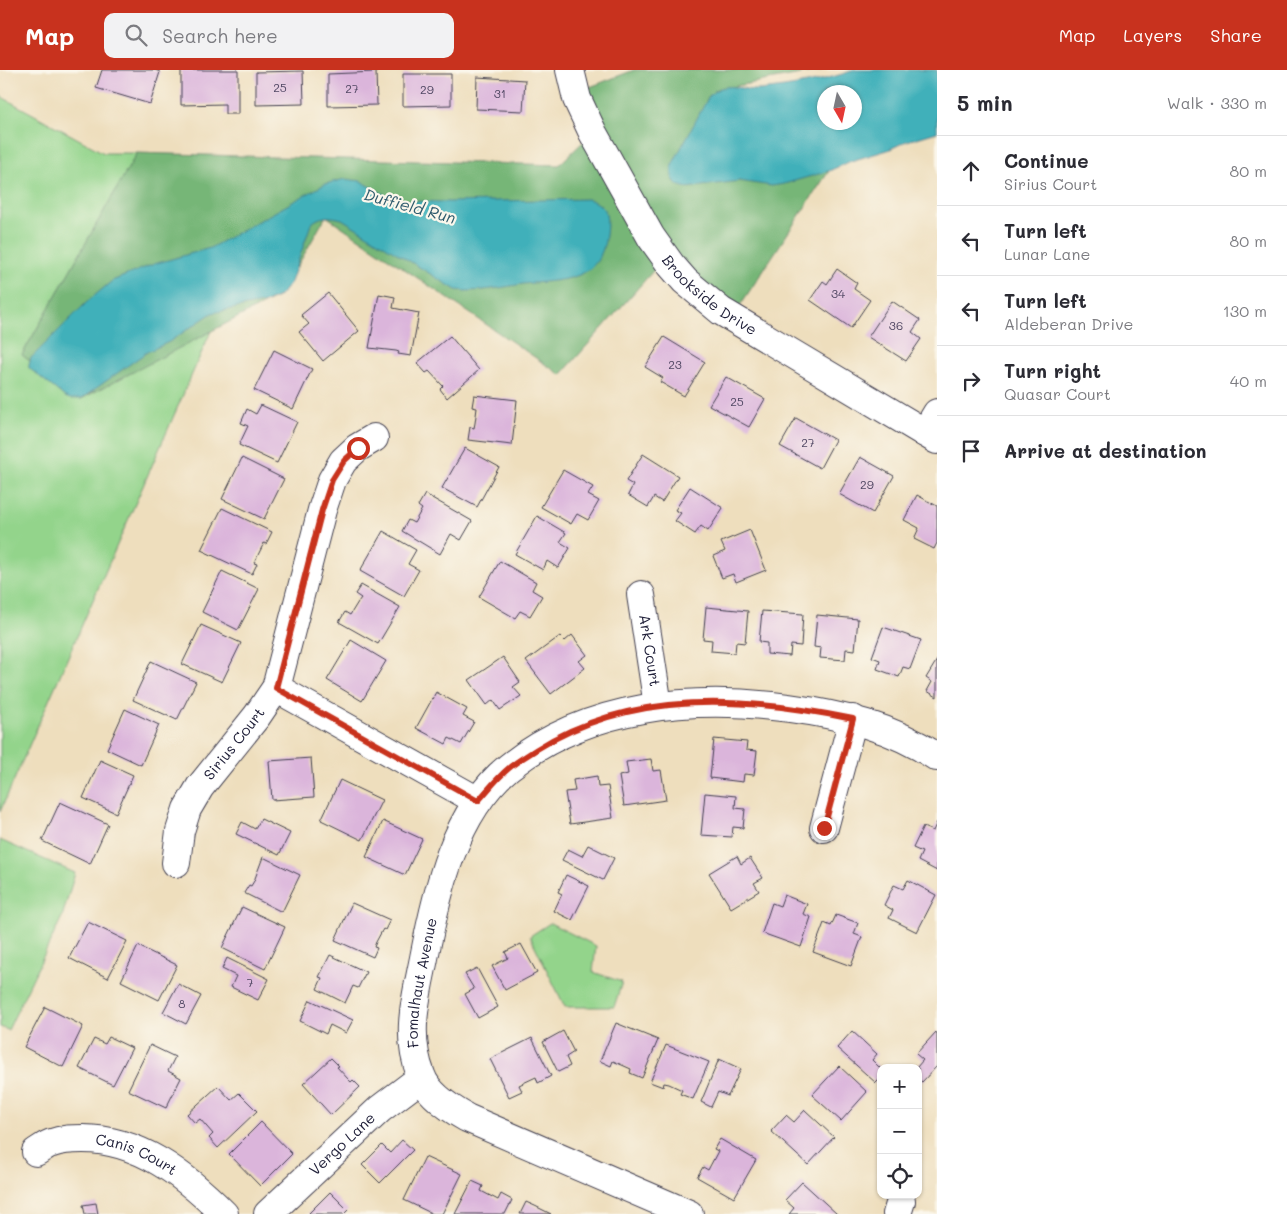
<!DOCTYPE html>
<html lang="en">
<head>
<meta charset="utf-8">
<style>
  body { margin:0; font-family:Mali,sans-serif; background:#f2f2f3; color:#2b2b33 }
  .controls { position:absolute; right:15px; bottom:15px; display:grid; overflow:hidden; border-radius:10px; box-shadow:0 1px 4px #0004 }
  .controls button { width:45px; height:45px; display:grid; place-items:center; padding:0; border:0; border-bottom:1px solid #e1e1e2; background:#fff; color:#2b2b33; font:25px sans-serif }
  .compass { position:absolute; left:817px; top:15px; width:45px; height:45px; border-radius:50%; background:#fff; box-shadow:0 1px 4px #0004; rotate:171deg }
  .stop { position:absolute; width:15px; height:15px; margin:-11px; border:4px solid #c8321e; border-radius:50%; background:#fff }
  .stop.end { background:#c8321e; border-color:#fff; box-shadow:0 1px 5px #0008 }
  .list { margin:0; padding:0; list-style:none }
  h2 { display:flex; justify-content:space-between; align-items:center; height:65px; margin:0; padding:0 20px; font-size:21px }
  h2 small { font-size:16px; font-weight:400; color:#7c7c81 }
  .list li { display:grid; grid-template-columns:32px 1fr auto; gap:15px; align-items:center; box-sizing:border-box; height:70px; padding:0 20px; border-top:1px solid #e1e1e2 }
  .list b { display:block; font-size:19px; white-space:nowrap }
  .list p { margin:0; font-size:16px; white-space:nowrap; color:#7c7c81 }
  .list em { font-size:16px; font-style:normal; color:#7c7c81 }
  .icon { flex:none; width:28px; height:28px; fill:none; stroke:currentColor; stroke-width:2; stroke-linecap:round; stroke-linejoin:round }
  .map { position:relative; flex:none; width:937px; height:1144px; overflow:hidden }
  header { display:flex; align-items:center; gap:30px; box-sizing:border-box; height:70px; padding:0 25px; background:#c8321e; color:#fff }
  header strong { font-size:24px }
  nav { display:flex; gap:28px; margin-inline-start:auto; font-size:18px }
  .search { width:350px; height:45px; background:#f2f2f3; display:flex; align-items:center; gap:12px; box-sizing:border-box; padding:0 18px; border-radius:10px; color:#7c7c81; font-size:19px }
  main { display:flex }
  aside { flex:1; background:#fff }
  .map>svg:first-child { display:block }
</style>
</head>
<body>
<header>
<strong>Map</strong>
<div class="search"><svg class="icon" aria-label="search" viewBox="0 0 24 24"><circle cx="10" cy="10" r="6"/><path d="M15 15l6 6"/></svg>Search here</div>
<nav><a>Map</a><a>Layers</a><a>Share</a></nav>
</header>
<main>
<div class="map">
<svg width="937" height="1144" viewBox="0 0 937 1144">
  <rect width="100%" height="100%" fill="#fbf7ec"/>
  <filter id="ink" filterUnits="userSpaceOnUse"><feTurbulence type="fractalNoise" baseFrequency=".02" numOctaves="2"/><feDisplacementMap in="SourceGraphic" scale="10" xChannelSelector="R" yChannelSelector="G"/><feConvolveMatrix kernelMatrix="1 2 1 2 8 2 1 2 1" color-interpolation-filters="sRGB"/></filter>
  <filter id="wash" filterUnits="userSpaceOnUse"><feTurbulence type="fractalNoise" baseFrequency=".0096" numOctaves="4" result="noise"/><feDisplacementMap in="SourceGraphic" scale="20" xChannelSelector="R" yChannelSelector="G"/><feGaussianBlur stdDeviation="1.12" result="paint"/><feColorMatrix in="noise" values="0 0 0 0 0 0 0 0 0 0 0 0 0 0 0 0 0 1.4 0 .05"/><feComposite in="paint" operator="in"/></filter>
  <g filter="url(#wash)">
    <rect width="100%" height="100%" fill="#eedebd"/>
    <g fill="#93d48b" stroke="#5a7b63">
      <path d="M0,26L104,83H137L22,285L81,329L211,261L0,742Z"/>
      <path d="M0,770L75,803L62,847L8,960L0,957Z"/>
      <path d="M550,853L596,876L593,902L622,912L614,937H565L530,866Z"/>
    </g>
    <path fill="#76b677" stroke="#4c6c59" d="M634,0H822L715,20L739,111L829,101L733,246L661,192L561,305L326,146L281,225L81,329L22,285L137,83L559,95L588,67L569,25Z"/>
    <g fill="#40b0ba" stroke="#31697a" fill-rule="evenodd">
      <path d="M854,0H937V62L907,71L888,80L851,91L829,101L784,114L772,116L739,111L687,118L677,115L672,107V95L709,26C714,21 718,18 725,17C737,15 747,21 759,20C790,17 824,11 854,0ZM824,22H854V52H824Z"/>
      <path d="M345,109L361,111L392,129L404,131L449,132L587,129C600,132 607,139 607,153C605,212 570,209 523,214C504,217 485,221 465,221L456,220L342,149C330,146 320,145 311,154L291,212L281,225L266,232L212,243L169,272L147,282L81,329H70L65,327L29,298V295L31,288L87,232L112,211L154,194L210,178L325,114Z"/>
    </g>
    <g id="blocks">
      <g fill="#dbb5db">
        <path d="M102,0H155L160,2L150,34L96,18Z"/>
        <path d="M181,0H238V44H225V34L181,35Z"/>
        <path d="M303,1L304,34L256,35V2Z"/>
        <path d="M376,2L377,35L328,36V4Z"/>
        <path d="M403,4H451V35L403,36Z"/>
        <path d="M477,7L525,10L523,41L476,39Z"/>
        <path d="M837,199L857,213L854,219L870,230L851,258L810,230L823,211L827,214Z"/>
        <path d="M328,223L359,261L323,291L299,262L309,254L301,245Z"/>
        <path d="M379,224L395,227L393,238L419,243L411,286L398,284L399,282L396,281L369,278Z"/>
        <path d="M892,231L920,250L912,262L921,269L906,291L868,267Z"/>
        <path d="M450,266L479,300L447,328L440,319L443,316L429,301L426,303L417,293Z"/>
        <path d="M664,267L705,292L684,326L660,312L663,308L645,297Z"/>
        <path d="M274,280L312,299L293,339L254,320Z"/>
        <path d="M726,307L765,329L749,357L709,335Z"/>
        <path d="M474,325L517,330L512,375L468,370L470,357L474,358L475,353L477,338L472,337Z"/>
        <path d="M261,335L297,352L277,393L239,375L248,356L241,353L247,339L256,344Z"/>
        <path d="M796,348L835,370L820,398L780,376Z"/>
        <path d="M465,378L499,397L477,437L442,418Z"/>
        <path d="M643,384L678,406L662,432L654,427L648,437L628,425L633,415L626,411Z"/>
        <path d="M860,387L894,406L873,443L839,424Z"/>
        <path d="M242,388L284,409L264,449L222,429Z"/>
        <path d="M563,400L593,417L588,425L599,431L588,450L577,444L571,454L541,437Z"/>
        <path d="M690,417L723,438L708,461L701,456L695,464L675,451L681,443L675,440Z"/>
        <path d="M425,424L472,451L461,470L451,464L440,484L402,461L408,450L414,453L422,439L418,436Z"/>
        <path d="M917,425L937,436V473L934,479L914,469L919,458L904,450Z"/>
        <path d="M222,438L272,462L266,474L264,473L254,493L257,494L252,504L201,480Z"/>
        <path d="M537,446L566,463L560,472L570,478L558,498L547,491L543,500L515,484Z"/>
        <path d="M750,460L766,500L736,512L733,504L722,508L713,486L725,481L721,472Z"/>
        <path d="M383,461L416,480L408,494L419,500L404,526L360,501Z"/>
        <path d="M500,491L536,512L532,520L542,526L530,546L520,541L515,548L479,527Z"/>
        <path d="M222,501L259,519L238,560L202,542Z"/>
        <path d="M361,515L400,537L378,574L339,552L345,542L350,545L358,532L361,528L355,524Z"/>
        <path d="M706,537L748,541L745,573L736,572L735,583L711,581L712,570L703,569Z"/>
        <path d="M762,541L803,544L801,576L791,575L790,586L767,584V573L759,572Z"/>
        <path d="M817,545L858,549L855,580L846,579L845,590L820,588L821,578L814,577Z"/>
        <path d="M201,555L241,573L222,612L182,594Z"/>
        <path d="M883,557L921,570L910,599L903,597L899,607L877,599L880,590L872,587Z"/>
        <path d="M572,565L587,585L579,591L585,598L551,624L526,591L560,566L565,571Z"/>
        <path d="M351,570L386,591L362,631L327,610Z"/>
        <path d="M503,587L520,612L513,617L521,626L500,640L493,630L487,635L469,610Z"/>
        <path d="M937,590V627L927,621L932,612L926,608Z"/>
        <path d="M151,591L196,612L177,650L133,630Z"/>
        <path d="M436,622L467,639L463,646L474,652L461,674L449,668L446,674L416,658Z"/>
        <path d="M125,639L159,655L141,695L107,679Z"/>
        <path d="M714,669L747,672L746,680L757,681L754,705L744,704L743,712L710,708Z"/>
        <path d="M311,688L314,727L272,730L269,691Z"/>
        <path d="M651,689L653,701L661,700L666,730L624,736L619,706L628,704L626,692Z"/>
        <path d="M100,690L133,705L116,743L83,728Z"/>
        <path d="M597,706L598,717L608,716L613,748L570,754L565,722L575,721L573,710Z"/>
        <path d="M340,710L382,730L362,770L321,750Z"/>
        <path d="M705,723L736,726L735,738L745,739L743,758L733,757L732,767L701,765Z"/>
        <path d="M60,732L108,754L90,794L42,771Z"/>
        <path d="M261,749L290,763L279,785L236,764L242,752L255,759Z"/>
        <path d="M383,751L422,769L405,805L366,787Z"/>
        <path d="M937,752V801L918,791L922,782L913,778L923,757L933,761Z"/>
        <path d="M588,775L614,788L603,810L562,790L568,779L582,786Z"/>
        <path d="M737,786L741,794L750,788L763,808L754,813L759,821L731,838L709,803Z"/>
        <path d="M263,787L300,805L282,842L244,823L249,815L251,816L254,811Z"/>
        <path d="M566,805L589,816L572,850L554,841L562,824L558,822Z"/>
        <path d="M908,810L936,825L917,862L889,848L893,840L884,835L894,815L903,819Z"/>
        <path d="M784,825L807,834L803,844L811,847L801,877L762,863L772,833L780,836Z"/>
        <path d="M352,833L390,850L385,860L383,859L376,872L374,877L377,878L373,887L335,870Z"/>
        <path d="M242,837L285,857L265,899L222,878Z"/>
        <path d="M836,845L858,853L854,864L862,867L851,896L813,882L824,853L831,856Z"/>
        <path d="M88,852L127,871L108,908L69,888Z"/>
        <path d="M521,874L537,903L505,920L492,896L508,888L505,882Z"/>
        <path d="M138,876L177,895L159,930L121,911Z"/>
        <path d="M330,885L366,902L358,918L353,916L345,933L317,919L322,908L319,907Z"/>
        <path d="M227,888L269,909L258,930L231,917L236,906L222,899Z"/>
        <path d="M477,898L498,937L478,948L465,924L474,919L465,904Z"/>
        <path d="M178,914L201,926L186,954L163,942Z"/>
        <path d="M310,930L353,950L346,963L330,955L326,964L300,951Z"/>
        <path d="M45,937L83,956L63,997L24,977Z"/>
        <path d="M616,953L658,970L642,1008L630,1003L631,999L613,991L611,996L600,991Z"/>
        <path d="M563,961L574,982L566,987L570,996L558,1002L543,972Z"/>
        <path d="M852,961L877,984L872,990L881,999V1008L876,1013L837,978Z"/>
        <path d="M936,962L937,964V996L922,1012L918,1009V998H916L923,990L916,984Z"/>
        <path d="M109,967L132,978L113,1015L79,998L94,969L105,974Z"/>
        <path d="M532,968L551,1006L538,1013L536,1007L519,1015L522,1021L509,1027L490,989Z"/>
        <path d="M150,975L175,987L168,1001L181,1008L166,1038L128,1020Z"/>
        <path d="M666,975L709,992L693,1029L680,1024L682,1020L669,1014L664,1013L663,1017L650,1012Z"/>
        <path d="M331,988L339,996L337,997L348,1009L351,1012L353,1010L360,1017L331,1045L303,1014Z"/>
        <path d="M719,989L741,999L728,1026L718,1022L711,1037L701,1032Z"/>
        <path d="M839,996L867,1022L841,1051L812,1025Z"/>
        <path d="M218,1016L231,1030L239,1023L257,1041L218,1078L209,1068L213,1064L200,1049L195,1053L187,1044Z"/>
        <path d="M805,1040L834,1067L808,1095L771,1061L786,1045L794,1052Z"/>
        <path d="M261,1052L292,1084L260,1116L229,1084Z"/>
        <path d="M720,1069L756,1090L734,1128L697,1107L703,1097L708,1100L718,1081L714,1079Z"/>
        <path d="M402,1070L413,1080L380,1113L362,1095L382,1075L390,1083Z"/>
        <path d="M425,1087L462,1104L442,1144H433L404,1130Z"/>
        <path d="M472,1111L483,1116L481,1121L498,1130L501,1124L512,1130L505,1144H455Z"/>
        <path d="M802,1112L837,1144H789L794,1138L785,1130Z"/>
        <path d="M330,1122L348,1140L344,1144H310L309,1143Z"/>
        <path d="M526,1132L535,1136L551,1144H520Z"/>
        <path d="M96,1133L98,1144H85L83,1135Z"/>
      </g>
    </g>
  </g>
  <g filter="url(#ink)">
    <use href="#blocks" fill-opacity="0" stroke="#413e4e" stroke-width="1"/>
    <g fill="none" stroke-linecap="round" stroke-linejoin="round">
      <g stroke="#413e4e" stroke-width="30">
        <g id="minor">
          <path id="s1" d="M570,0L577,29L593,63L651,167L671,195L685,211L721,241L937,370"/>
          <path d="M925,363L937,343"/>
          <path id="s2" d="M641,525L658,636"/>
          <path d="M276,618L478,731"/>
          <path d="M824,758L853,649"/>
          <path id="s3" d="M176,793L180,761L187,739L200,717L257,646L276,618L322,440L332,410L343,391L357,378L374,368"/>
          <path id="s4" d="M36,1082C41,1079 47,1074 52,1073C62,1069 73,1069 83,1069C139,1069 185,1105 224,1144"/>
          <path id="s5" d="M268,1144L380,1039L421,1008"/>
          <path id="s6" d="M689,1144L467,1048C451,1039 427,1023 421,1005C405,964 416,929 424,888C437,821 454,742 509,697C588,634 693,625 789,638C842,645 892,657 937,687"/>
          <path d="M897,1144L901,1131L900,1125"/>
        </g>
      </g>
      <use href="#minor" stroke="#fff" stroke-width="28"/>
    </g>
  </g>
  <g fill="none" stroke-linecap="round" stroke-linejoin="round" filter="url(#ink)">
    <path stroke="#c8321e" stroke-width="6" d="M358,378L344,391L332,410L322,440L276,618L478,731C488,720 497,708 509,698C517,691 528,685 537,679C632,619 747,627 853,649L824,758"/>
  </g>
  <g text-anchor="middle" stroke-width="4.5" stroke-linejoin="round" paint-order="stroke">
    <g font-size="12" fill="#504763">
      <text x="280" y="22">25</text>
      <text x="352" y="23">27</text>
      <text x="427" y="24">29</text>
      <text x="500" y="28">31</text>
      <text x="838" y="228">34</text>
      <text x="896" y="260">36</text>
      <text x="675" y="299">23</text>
      <text x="737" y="336">25</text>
      <text x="808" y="377">27</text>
      <text x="867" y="419">29</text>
      <text x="250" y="917">7</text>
      <text x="182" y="938">8</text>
    </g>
    <g font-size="15" fill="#22223b" stroke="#fbf7ec">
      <text dy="5" stroke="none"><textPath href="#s1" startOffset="270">Brookside Drive</textPath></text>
      <text dy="5" stroke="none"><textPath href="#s2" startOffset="56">Ark Court</textPath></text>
      <text dy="5" stroke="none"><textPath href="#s3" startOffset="136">Sirius Court</textPath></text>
      <text dy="5" stroke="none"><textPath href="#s6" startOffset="400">Fomalhaut Avenue</textPath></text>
      <text dy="5" stroke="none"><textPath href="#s5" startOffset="102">Vergo Lane</textPath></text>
      <text dy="5" stroke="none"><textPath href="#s4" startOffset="106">Canis Court</textPath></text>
    </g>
    <g font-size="16" font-style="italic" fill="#2e5b6e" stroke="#fbf7ec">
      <text transform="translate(410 136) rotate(15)" y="6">Duffield Run</text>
    </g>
  </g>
</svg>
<div class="controls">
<button>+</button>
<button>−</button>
<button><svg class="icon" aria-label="locate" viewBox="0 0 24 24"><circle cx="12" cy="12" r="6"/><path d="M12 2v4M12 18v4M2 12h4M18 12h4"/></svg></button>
</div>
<svg class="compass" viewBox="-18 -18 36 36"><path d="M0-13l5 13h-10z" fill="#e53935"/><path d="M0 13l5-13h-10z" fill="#7c7c81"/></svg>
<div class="stop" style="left:358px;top:378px"></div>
<div class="stop end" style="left:824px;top:758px"></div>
</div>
<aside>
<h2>5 min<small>Walk · 330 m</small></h2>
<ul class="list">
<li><svg class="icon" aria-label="ahead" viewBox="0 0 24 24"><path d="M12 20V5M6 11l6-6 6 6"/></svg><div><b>Continue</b><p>Sirius Court</p></div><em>80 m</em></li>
<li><svg class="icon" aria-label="left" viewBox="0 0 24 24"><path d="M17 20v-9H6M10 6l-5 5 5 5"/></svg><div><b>Turn left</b><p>Lunar Lane</p></div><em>80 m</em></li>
<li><svg class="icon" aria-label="left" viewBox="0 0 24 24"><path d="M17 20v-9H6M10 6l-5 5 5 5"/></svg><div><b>Turn left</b><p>Aldeberan Drive</p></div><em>130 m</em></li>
<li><svg class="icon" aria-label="right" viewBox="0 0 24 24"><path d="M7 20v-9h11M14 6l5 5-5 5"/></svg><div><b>Turn right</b><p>Quasar Court</p></div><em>40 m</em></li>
<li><svg class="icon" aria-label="arrive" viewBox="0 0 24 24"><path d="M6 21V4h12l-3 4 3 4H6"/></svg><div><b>Arrive at destination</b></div></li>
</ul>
</aside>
</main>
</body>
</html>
